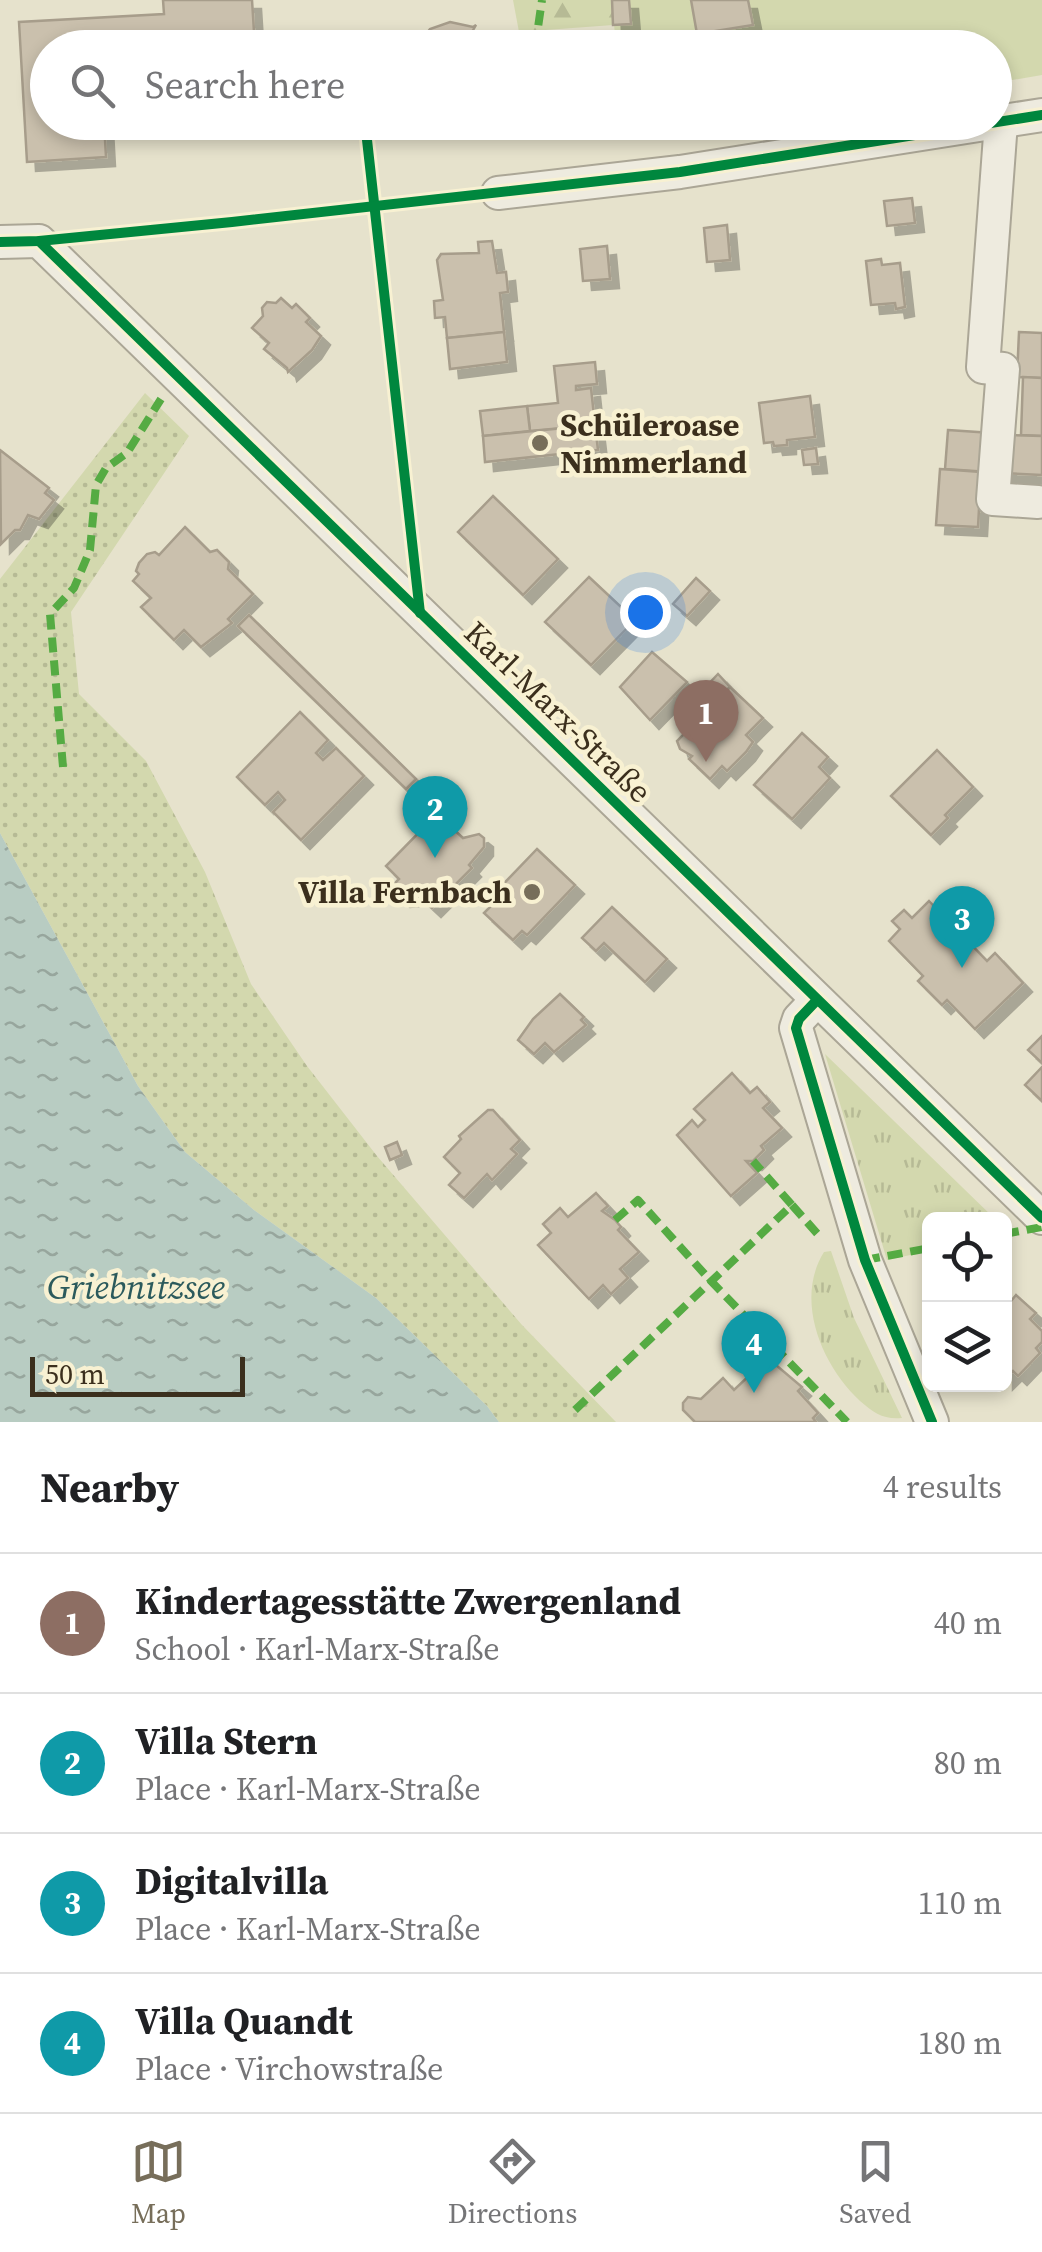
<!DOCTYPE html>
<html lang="en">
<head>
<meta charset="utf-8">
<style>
  body { margin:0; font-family:"Source Serif 4",serif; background:#f2f2f2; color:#202124 }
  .controls { position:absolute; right:30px; bottom:30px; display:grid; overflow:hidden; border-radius:15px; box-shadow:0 5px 15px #0003 }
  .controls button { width:90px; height:90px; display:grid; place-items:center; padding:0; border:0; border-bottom:2px solid #e0e0e0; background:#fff; color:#202124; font:50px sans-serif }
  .scale { position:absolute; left:30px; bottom:25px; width:215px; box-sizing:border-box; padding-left:10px; border:5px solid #3b2f1d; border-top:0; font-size:28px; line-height:35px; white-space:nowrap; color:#3b2f1d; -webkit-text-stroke:8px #f8f1d2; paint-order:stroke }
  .you { position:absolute; left:645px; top:612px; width:35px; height:35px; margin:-25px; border:8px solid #fff; border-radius:50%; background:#1a73e8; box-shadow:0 0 0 15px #1a73e833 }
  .badge { display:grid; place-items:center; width:65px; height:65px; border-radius:50%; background:#776e5a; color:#fff; font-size:32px; font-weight:700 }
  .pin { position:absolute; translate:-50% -82px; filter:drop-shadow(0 2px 5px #0008) }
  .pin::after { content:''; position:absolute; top:52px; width:35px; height:30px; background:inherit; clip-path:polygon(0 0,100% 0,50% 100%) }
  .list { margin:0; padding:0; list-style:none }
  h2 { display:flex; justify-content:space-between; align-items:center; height:130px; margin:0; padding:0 40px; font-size:42px }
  h2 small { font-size:32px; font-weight:400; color:#757577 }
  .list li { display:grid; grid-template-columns:65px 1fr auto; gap:30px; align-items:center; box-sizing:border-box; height:140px; padding:0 40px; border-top:2px solid #e0e0e0 }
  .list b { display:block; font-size:38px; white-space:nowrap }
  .list p { margin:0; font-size:32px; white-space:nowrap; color:#757577 }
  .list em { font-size:32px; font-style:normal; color:#757577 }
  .icon { flex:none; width:55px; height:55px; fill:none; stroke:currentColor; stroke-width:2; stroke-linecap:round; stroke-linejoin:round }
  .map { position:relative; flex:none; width:1042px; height:1422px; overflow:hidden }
  .search { position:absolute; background:#fff; box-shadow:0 5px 15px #0003; left:30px; right:30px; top:30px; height:110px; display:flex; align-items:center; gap:25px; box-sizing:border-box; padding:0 35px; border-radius:55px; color:#757577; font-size:38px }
  .sheet { height:690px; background:#fff }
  nav { display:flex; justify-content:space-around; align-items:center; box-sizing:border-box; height:140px; border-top:2px solid #e0e0e0; background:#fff; font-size:28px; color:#757577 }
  nav a { display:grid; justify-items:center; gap:5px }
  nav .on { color:#776e5a }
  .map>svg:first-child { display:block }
</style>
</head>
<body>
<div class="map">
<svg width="1042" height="1422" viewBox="0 0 1042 1422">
  <defs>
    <pattern id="grass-tufts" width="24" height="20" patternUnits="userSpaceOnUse" patternTransform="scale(2.5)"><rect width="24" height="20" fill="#d3d8ae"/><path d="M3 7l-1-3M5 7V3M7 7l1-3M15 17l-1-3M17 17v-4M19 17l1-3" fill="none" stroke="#b6ba95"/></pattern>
    <pattern id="forest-firs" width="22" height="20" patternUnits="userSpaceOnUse" patternTransform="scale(2.5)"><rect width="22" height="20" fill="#d3d8ae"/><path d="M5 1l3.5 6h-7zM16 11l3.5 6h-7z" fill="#b6ba95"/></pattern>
    <pattern id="park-dots" width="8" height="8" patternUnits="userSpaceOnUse" patternTransform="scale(2.5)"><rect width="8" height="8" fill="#d3d8ae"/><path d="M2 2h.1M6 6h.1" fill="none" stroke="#b6ba95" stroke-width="1.8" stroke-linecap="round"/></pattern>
    <pattern id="water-ripples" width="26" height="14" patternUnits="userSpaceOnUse" patternTransform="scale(2.5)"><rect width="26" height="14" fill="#b8ccc2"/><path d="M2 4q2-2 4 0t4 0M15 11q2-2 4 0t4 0" fill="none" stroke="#97a69d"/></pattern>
    <filter id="shadow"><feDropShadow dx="9" dy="9" stdDeviation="0" flood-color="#0004"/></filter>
  </defs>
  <rect width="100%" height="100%" fill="#e6e2cc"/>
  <g fill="url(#grass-tufts)">
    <path d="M825,1054L995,1219L930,1220L929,1251L887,1260Z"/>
    <path d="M831,1251L854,1318L902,1418C884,1420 874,1413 860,1401C822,1366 794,1300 824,1252Z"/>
  </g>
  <path fill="url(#forest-firs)" d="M513,0H612L613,25L519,32Z"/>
  <path fill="url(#park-dots)" d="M145,393L189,436L71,612L79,694L146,761L205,872L251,984L307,1066L377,1156L522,1325L616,1422H499L487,1406L376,1298L254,1210L185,1152L138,1086L0,833V579Z"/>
  <path fill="#d3d8ae" d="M612,0H1042V75L995,83L994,48L616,47Z"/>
  <path fill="url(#water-ripples)" d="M0,833L138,1086L185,1152L254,1210L376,1298L487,1406L499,1422H0Z"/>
  <g fill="#cac0ad" stroke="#a79d8b" stroke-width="2.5" filter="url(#shadow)">
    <path d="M163,0H252L255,48H48V122H104L106,157L27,162L19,22L164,14Z"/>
    <path d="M612,0H629L631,24L613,25Z"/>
    <path d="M691,0H748L753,25L697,34Z"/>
    <path d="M450,22L473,27L476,25L468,39L481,48H430L420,42L430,29Z"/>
    <path d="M912,198L915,223L887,226L884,201Z"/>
    <path d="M727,225L730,260L707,262L704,228Z"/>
    <path d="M492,241L497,273L506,272L508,292L500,293L504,332L447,338L445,317L435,318L434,301L443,300L437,260L441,254L479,253L478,242Z"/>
    <path d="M607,246L610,279L583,281L580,249Z"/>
    <path d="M881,259L882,265L900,263L905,307L896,309L895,303L871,305L866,261Z"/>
    <path d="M281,298L292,308L296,304L310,318L306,322L321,336L312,350L288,372L287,368L264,349L269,343L252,328L263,316L262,308L267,302L276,303Z"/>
    <path d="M504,332L507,362L450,369L447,338Z"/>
    <path d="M1019,332L1042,333V378L1017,377Z"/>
    <path d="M595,362L597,384L576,386V390L591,388L595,425L530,431L527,406L558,403L554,366Z"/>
    <path d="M1023,377L1042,378V436L1021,435Z"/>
    <path d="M810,396L815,437L787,440V445L774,446L773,442L764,443L759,403Z"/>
    <path d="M527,406L530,431L483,436L480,411Z"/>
    <path d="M595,425L598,450L485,462L483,436Z"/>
    <path d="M948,430L992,433L989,472L945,469Z"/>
    <path d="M1005,435L1042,436V475L1003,473Z"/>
    <path d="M816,448L818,464L804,465L802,450Z"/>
    <path d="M0,450L49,488L45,493L54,500L39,519L28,515L20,530H15L1,544Z"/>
    <path d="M940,469L981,472L978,527L936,525Z"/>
    <path d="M493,496L558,559L523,595L458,532Z"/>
    <path d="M185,527L210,552L217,550L229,562L228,569L253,594L228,619L232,623L201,647L184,630L174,640L141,607L151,598L133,581L139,574L136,571L139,563L147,554L155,552L159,555Z"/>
    <path d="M589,577L635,620L591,665L545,622Z"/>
    <path d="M696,578L710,591L687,616L673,604Z"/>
    <path d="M249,615L416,779L406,789L238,626Z"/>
    <path d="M652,652L687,682L650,720L620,687Z"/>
    <path d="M718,674L730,687L712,705L700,693Z"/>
    <path d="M730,687L763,718L746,735L753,742L746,752L727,771L722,766L710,779L689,759L692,756L680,749L677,741Z"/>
    <path d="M300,712L328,740L316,753L323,760L336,748L364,776L301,840L273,812L285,800L278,792L265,805L237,777Z"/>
    <path d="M802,733L828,757L819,767L830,778L792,819L754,785Z"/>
    <path d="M937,750L973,787L945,815L948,818L931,835L891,796Z"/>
    <path d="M437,814L463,838L479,834L484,838V847L469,865L472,868L432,908L415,892L410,897L401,898L395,892V883L399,879L386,866Z"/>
    <path d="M537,849L575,885L527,935L522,931L513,940L484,913L494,903L489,899Z"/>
    <path d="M929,901L987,961L995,953L1023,983L975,1029L947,1000L942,1005L918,981L923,976L889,941L900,929L892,921L904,910L912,918Z"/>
    <path d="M612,907L667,959L645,982L604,943L596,951L582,938Z"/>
    <path d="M560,994L584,1017L581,1020L586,1025L554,1052L545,1043L534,1054L518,1040L533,1019Z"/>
    <path d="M1042,1036V1063L1028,1050Z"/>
    <path d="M1042,1067V1101L1025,1085Z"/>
    <path d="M732,1073L750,1093L757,1087L770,1102L763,1108L782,1128L761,1146L764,1150L753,1161H746L757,1173L731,1196L677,1135L692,1120L698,1127L705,1120L694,1109Z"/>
    <path d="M488,1110H493L520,1140L511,1149L517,1154L492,1180L487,1174L464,1198L449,1185L460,1173L444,1157L461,1139L459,1136Z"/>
    <path d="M397,1142L402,1155L390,1160L385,1147Z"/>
    <path d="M596,1193L608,1206L602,1211L615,1220L621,1227L618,1230L639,1252L620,1269L628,1278L611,1294L603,1285L589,1299L538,1245L551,1233L543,1224L560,1208L568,1217Z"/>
    <path d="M1004,1295L1011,1301L1016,1295L1036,1313L1030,1319L1042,1331V1342L1036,1348L1040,1353L1018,1376L1013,1371L1004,1380Z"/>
    <path d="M770,1360L802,1387L798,1391L818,1413L813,1418L816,1422H695L683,1410V1403L688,1397L701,1399L723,1378L734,1390L753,1372L758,1362Z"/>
  </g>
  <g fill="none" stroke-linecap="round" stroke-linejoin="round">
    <g stroke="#aba696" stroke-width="36">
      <g id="minor">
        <path d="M1001,122L983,367L1003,369L993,499L1038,502"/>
        <path d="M498,193L680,172L1042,115"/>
        <path d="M0,242L39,241L1042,1218"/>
        <path d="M817,1000L799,1019L796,1028L865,1260L932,1422"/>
      </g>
    </g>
    <use href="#minor" stroke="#eeebdf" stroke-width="32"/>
    <g stroke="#55ab43" stroke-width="8" stroke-dasharray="15 8" stroke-linecap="butt">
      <path d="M535,48L542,0"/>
      <path d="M523,132L525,122"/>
      <path d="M63,767L50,614L74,588L90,550L96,485L106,468L127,453L161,399"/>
      <path d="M792,1205L822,1239"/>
      <path d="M615,1220L638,1200L710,1280L847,1422"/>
      <path d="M1004,1234L1042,1227"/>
      <path d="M865,1260L930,1248"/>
      <path d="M575,1410L792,1205L753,1161"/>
    </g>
    <g stroke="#f8f1d2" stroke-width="16">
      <g id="cycleway">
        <path d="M365,122L420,613"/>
        <path d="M39,241L1042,1218"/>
        <path d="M0,242L39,241L232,222L680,172L1042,115"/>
        <path d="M817,1000L799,1019L796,1028L865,1260L932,1422"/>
      </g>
    </g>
    <use href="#cycleway" stroke="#00873e" stroke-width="10"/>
  </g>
  <g fill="#776e5a" stroke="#f8f1d2" stroke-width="4">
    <circle cx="540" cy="443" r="10"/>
    <circle cx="532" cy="892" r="10"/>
  </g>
  <g text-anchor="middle" stroke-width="9" stroke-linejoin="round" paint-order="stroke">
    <g font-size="32" font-weight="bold" fill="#3b2f1d" stroke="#f8f1d2" text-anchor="start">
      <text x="560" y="436">Schüleroase<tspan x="560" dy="37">Nimmerland</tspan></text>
      <text x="512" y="903" text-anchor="end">Villa Fernbach</text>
    </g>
    <g font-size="32" fill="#3b2f1d" stroke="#f8f1d2">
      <text transform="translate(558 712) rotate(44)" y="11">Karl-Marx-Straße</text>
    </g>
    <g font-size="35" font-style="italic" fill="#2b5a5c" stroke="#f8f1d2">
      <text x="136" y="1299">Griebnitzsee</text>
    </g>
  </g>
</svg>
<div class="controls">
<button><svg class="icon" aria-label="locate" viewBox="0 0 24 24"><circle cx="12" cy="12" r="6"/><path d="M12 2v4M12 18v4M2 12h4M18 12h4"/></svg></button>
<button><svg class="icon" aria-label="layers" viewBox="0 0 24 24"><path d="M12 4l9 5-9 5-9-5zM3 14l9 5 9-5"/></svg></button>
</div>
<div class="scale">50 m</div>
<div class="you"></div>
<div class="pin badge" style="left:706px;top:762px;background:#8d6e63">1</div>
<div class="pin badge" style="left:435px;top:858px;background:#0f9aa8">2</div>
<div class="pin badge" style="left:962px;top:968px;background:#0f9aa8">3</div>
<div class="pin badge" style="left:754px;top:1393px;background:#0f9aa8">4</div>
<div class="search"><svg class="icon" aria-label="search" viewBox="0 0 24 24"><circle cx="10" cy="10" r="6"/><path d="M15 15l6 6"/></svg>Search here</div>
</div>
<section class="sheet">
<h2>Nearby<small>4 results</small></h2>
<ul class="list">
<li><span class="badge" style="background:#8d6e63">1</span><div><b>Kindertagesstätte Zwergenland</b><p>School · Karl-Marx-Straße</p></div><em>40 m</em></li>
<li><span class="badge" style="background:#0f9aa8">2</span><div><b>Villa Stern</b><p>Place · Karl-Marx-Straße</p></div><em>80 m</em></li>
<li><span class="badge" style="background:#0f9aa8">3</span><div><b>Digitalvilla</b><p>Place · Karl-Marx-Straße</p></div><em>110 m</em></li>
<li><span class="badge" style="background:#0f9aa8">4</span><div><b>Villa Quandt</b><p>Place · Virchowstraße</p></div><em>180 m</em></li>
</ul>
</section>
<nav>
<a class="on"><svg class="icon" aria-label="map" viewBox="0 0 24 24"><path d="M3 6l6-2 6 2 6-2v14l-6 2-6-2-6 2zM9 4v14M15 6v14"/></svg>Map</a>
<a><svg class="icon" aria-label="directions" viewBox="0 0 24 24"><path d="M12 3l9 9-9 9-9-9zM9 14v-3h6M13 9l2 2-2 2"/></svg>Directions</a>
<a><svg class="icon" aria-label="saved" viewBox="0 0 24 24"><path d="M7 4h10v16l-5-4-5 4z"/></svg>Saved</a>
</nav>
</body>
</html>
